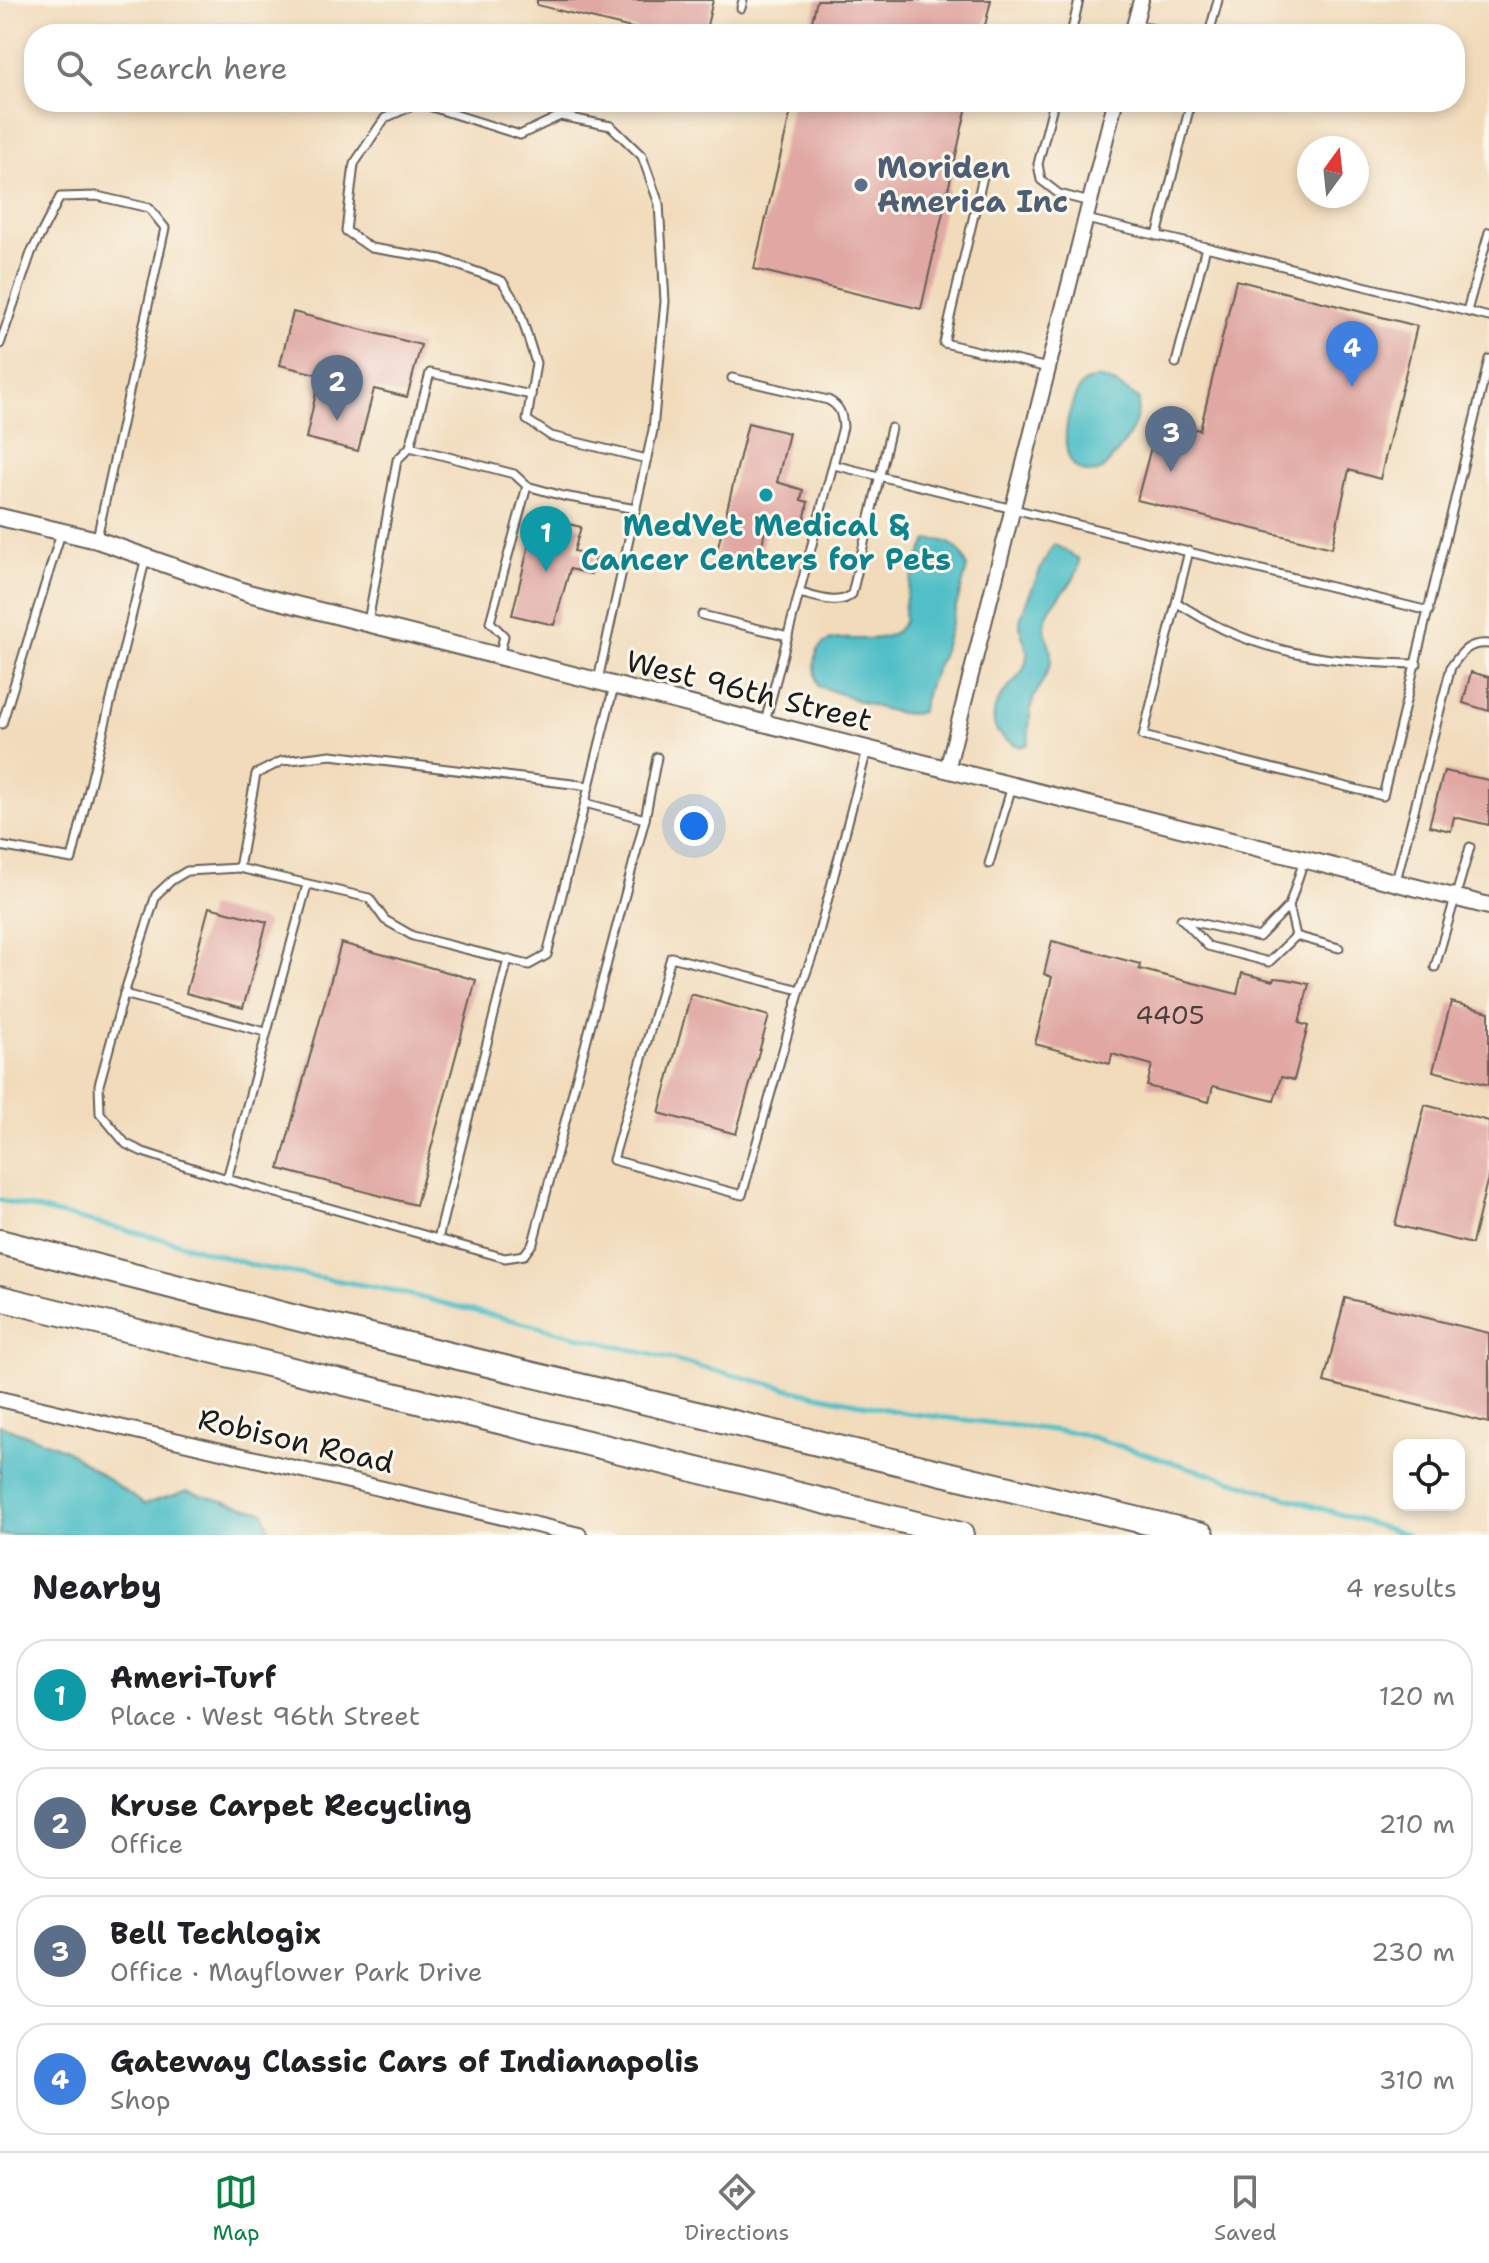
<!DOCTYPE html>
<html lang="en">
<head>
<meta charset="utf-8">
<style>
  body { margin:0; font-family:"Shantell Sans",sans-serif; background:#f2f2f2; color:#202124 }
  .controls { position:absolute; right:24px; bottom:24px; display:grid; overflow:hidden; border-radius:16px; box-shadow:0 4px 12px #0003 }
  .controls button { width:72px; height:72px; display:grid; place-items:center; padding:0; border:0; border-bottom:2px solid #e0e0e0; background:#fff; color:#202124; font:40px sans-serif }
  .compass { position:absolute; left:1297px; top:136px; width:72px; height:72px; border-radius:50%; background:#fff; box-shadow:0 4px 12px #0003; rotate:15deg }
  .you { position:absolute; left:694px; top:826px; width:28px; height:28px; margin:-20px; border:6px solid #fff; border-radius:50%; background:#1a73e8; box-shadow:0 0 0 12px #1a73e833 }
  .badge { display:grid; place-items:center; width:52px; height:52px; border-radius:50%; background:#0b8043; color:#fff; font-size:26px; font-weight:700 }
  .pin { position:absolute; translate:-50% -66px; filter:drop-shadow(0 2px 4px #0008) }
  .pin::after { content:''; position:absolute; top:42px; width:28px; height:24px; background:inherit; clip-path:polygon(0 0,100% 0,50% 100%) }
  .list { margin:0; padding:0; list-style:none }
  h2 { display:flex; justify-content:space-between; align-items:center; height:104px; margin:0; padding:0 32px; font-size:34px }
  h2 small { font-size:26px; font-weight:400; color:#757577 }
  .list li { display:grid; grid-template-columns:52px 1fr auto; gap:24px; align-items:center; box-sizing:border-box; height:112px; margin:0 16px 16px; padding:0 16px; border:2px solid #e0e0e0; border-radius:32px }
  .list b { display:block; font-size:30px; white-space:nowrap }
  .list p { margin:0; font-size:26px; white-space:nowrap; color:#757577 }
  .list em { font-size:26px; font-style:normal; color:#757577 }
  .icon { flex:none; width:44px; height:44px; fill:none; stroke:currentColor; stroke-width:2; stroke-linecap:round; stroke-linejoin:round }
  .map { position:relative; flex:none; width:1489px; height:1535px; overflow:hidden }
  .search { position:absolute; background:#fff; box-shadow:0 4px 12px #0003; left:24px; right:24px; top:24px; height:88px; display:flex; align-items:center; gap:20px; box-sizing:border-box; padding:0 28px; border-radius:32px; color:#757577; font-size:30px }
  .sheet { height:616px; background:#fff }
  nav { display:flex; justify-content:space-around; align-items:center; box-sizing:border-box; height:112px; border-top:2px solid #e0e0e0; background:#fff; font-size:22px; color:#757577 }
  nav a { display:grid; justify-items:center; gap:4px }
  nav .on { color:#0b8043 }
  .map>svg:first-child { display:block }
</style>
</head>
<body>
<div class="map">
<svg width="1489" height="1535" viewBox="0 0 1489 1535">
  <rect width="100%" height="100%" fill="#fbf7ec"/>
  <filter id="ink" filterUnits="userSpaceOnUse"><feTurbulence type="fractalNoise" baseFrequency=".0125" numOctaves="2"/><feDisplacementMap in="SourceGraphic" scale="16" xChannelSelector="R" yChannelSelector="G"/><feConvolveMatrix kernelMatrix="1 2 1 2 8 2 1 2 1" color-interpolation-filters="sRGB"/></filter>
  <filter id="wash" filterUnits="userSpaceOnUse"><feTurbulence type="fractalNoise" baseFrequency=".006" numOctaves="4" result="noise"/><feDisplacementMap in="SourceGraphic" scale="32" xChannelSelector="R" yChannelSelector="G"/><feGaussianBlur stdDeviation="1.8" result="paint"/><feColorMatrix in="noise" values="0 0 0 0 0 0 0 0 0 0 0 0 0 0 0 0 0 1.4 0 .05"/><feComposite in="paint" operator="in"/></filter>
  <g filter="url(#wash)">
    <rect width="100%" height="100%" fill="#f1dbbb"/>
    <g fill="#51bfc7" stroke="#366e72" stroke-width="2">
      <path d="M1098,378L1116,384L1139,399C1137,429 1129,438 1111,460C1104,469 1099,475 1086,472C1053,466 1067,403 1082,385C1086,380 1092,379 1098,378Z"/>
      <path d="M928,540C948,538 963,548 967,568L942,656L929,684L921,712C899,721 842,693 818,686C799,601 883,667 905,620C900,605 919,554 928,540Z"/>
      <path d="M1054,544L1079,559C1080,581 1057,594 1048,613C1039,631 1053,642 1051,660C1048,677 1038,686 1033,700C1028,713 1030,730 1028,744L1020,747C1010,742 995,735 994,723C990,695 1019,684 1025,665C1032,645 1019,639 1020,623C1020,613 1047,553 1054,544Z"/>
      <path d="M0,1425L64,1449L144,1504L187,1491L264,1512L271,1535H0Z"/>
    </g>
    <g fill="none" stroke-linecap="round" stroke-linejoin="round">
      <path stroke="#51bfc7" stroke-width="5" d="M0,1200L171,1241L259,1267L386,1289L802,1392L905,1413L1078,1433L1407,1535"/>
    </g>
    <g id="blocks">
      <g fill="#e0a7a3">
        <path d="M537,0H713L705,34H656L537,5Z"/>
        <path d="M817,0H991L983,34H809Z"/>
        <path d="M793,102H968L921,309L754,269Z"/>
        <path d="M1236,280L1417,326L1380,479L1349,470L1332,548L1137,500L1158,421L1200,430Z"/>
        <path d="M293,312L421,345L407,397L374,389L358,451L306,438L320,375L280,365Z"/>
        <path d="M748,423L789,433L777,482L803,490L801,500L808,502L803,527L794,525L793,535L765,528L759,565L716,555Z"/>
        <path d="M536,516L581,527L574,551L596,556L591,574L570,569L554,625L512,615Z"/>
        <path d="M1471,672L1489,677V711L1463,703Z"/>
        <path d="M1444,771L1489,780V825L1454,817L1451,831L1429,826Z"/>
        <path d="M209,907L267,922L243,1008L186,993Z"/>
        <path d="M1052,941L1140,964L1139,969L1237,994L1242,973L1273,981L1274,978L1286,979L1309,984L1299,1023L1308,1026L1294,1080L1281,1077L1274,1101L1213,1086L1209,1102L1147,1086L1152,1065L1112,1054L1110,1064L1035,1044L1052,977L1044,974Z"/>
        <path d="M341,943L476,980L416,1205L279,1169Z"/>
        <path d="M691,994L769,1016L736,1134L659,1113Z"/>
        <path d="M1451,1002L1489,1012V1085L1433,1071Z"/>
        <path d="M1425,1105L1489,1121V1173L1472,1244L1395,1225Z"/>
        <path d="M1345,1298L1489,1333V1423L1324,1382Z"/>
      </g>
    </g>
  </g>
  <g filter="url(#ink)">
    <use href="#blocks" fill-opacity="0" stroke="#675f54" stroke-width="2"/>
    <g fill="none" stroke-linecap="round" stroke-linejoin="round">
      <g stroke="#675f54" stroke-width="11">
        <g id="service">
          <path d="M741,8L743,0"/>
          <path d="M1135,24L1172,34"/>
          <path d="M1071,34L1079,0"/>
          <path d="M1209,34L1218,0"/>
          <path d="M1054,102L1038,164L1041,180L1059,194L1090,202"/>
          <path d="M984,172L944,343L1048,368"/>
          <path d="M1086,219L1206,247L1176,363"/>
          <path d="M1157,236L1191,102"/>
          <path d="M1206,247L1489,317"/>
          <path d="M1467,311L1489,232"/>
          <path d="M0,344L31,253L60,197L97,196L149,208L165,228L97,538"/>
          <path d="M732,378L828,400C840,406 842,414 843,427L765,722"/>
          <path d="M410,447L430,373L531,395"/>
          <path d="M834,465L1429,611"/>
          <path d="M1189,551L1143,736L1383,796L1489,359"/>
          <path d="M799,593C815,596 839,607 852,594L891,428"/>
          <path d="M1177,603C1193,612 1208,622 1225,630C1286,658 1351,663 1417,664"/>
          <path d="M702,615L788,636"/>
          <path d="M368,622L397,460L410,447L514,474L527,486L563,496L636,509"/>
          <path d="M499,657L504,636L490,622L527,486"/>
          <path d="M598,680L653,430L665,301L659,204L642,156L611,126L560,116L520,135L419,103L385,118L354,164L346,231L371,248L441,259L502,281L518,306L536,363L527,420L551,436L647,459"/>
          <path d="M2,724L61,533"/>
          <path d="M589,786L331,755L282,761L256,774L239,868L369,898L385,920L413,936L529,965L547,955L614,686"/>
          <path d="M645,819L657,757"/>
          <path d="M0,846L72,859L146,557"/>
          <path d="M989,864L1012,786"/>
          <path d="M1396,881L1451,667C1462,651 1469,642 1489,644"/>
          <path d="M307,885L227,1179L505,1258L524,1255L533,1243L645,819L585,803"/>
          <path d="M1289,906L1296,936"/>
          <path d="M1181,919L1259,937L1289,906L1304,860"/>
          <path d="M1182,919L1208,946L1269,962L1296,936"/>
          <path d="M1296,936L1339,948"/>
          <path d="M1435,967L1470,847"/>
          <path d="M800,990L742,1195L613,1160L671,957L800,990L814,951L867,750"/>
          <path d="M124,994L265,1032"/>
          <path d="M227,1179L143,1152L126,1144L100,1113L99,1085L124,994L156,895L172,880L187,871L239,868"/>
          <path d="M438,1239L508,959"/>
        </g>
      </g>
      <g stroke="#675f54" stroke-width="18">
        <g id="minor">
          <path d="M1132,34L1141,0"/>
          <path d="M947,770L1115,102"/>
          <path d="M0,1399L579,1535"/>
        </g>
      </g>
      <g stroke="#675f54" stroke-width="20">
        <path id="tertiary" d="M0,517L97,540L248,593L1489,906"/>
      </g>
      <g stroke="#675f54" stroke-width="28">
        <g id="motorway">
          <path d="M0,1242L308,1321L1202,1535"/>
          <path d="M0,1298L961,1535"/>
        </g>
      </g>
      <use href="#service" stroke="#fff" stroke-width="7"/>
      <use href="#minor" stroke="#fff" stroke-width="14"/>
      <use href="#tertiary" stroke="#fff" stroke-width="16"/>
      <use href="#motorway" stroke="#fff" stroke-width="24"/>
    </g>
  </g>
  <circle fill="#5c6f8a" stroke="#fbf7ec" stroke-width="3" cx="861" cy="185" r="8"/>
  <circle fill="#0f9aa8" stroke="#fbf7ec" stroke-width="3" cx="766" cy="495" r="8"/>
  <g text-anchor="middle" stroke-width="6" stroke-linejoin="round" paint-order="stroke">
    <g font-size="26" fill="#4d3f3e">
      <text x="1170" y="1024">4405</text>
    </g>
    <g font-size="30" font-weight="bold" fill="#4e5e75" stroke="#fbf7ec" text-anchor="start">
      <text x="877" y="178">Moriden<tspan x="877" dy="34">America Inc</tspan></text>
    </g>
    <g font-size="30" font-weight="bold" fill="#0d838f" stroke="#fbf7ec">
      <text x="766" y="536">MedVet Medical &amp;<tspan x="766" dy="34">Cancer Centers for Pets</tspan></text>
    </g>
    <g font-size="30" fill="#1c1c1c" stroke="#fbf7ec">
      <text transform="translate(749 691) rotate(14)" y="10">West 96th Street</text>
      <text transform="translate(296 1441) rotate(13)" y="10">Robison Road</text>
    </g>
  </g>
</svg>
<div class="controls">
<button><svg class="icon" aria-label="locate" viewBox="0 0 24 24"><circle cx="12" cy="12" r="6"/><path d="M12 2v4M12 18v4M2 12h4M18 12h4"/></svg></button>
</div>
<svg class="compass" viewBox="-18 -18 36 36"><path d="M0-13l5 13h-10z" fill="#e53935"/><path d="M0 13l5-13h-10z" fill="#757577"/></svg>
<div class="you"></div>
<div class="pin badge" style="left:546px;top:572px;background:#0f9aa8">1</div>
<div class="pin badge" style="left:337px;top:421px;background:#5c6f8a">2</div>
<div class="pin badge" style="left:1171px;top:472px;background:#5c6f8a">3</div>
<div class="pin badge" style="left:1352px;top:387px;background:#3f7fe0">4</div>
<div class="search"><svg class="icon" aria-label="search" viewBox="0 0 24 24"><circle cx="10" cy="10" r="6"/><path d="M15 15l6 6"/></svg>Search here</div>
</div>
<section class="sheet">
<h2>Nearby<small>4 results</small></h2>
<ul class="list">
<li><span class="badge" style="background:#0f9aa8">1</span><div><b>Ameri-Turf</b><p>Place · West 96th Street</p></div><em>120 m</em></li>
<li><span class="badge" style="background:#5c6f8a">2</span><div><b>Kruse Carpet Recycling</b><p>Office</p></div><em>210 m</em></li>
<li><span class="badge" style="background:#5c6f8a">3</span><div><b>Bell Techlogix</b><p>Office · Mayflower Park Drive</p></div><em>230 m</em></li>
<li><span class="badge" style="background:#3f7fe0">4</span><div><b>Gateway Classic Cars of Indianapolis</b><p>Shop</p></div><em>310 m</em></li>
</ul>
</section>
<nav>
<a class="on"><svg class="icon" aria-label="map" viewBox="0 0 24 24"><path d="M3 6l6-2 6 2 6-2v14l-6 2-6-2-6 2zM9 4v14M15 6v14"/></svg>Map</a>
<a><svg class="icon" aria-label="directions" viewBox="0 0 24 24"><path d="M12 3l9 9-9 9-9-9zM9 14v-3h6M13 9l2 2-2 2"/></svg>Directions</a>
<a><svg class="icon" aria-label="saved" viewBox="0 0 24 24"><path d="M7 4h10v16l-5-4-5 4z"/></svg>Saved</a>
</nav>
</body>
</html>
